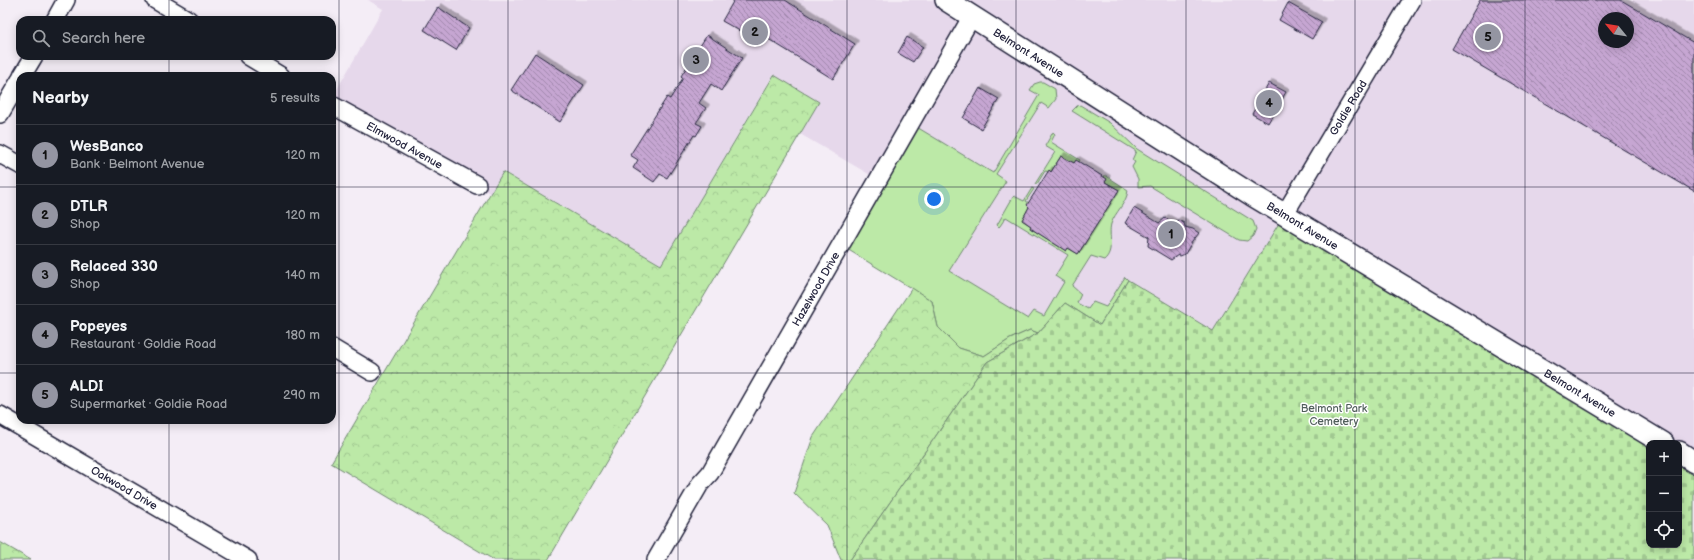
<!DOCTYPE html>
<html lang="en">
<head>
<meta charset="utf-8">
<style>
  body { margin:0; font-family:"Balsamiq Sans",sans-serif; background:#20242c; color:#f1f3f6 }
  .controls { position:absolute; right:12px; bottom:12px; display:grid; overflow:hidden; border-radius:8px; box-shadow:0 2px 10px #0003 }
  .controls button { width:36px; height:36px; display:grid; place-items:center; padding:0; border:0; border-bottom:1px solid #363941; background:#171b24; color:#f1f3f6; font:20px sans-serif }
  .compass { position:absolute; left:1598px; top:12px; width:36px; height:36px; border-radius:50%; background:#171b24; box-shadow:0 2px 10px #0003; rotate:300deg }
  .you { position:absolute; left:934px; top:199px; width:14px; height:14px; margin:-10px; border:3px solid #fff; border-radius:50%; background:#1a73e8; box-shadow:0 0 0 6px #1a73e833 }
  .badge { display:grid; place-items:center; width:26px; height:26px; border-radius:50%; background:#9495a2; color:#111; font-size:13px; font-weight:700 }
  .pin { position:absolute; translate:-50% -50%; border:2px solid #fff; box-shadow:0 1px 4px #0006 }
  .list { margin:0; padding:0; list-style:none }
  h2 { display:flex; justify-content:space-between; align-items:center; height:52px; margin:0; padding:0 16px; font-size:17px }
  h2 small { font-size:13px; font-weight:400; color:#9ea1a6 }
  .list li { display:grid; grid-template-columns:26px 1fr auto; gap:12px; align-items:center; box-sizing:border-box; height:60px; padding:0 16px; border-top:1px solid #363941 }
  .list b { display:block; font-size:15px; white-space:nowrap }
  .list p { margin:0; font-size:13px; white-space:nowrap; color:#9ea1a6 }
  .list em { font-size:13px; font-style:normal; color:#9ea1a6 }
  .icon { flex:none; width:22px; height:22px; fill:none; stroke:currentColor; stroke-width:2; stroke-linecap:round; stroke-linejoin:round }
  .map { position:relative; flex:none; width:1694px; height:560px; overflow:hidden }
  .search { position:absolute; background:#171b24; box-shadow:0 2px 10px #0003; left:16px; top:16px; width:320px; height:44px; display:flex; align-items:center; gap:10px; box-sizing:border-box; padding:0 14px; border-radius:12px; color:#9ea1a6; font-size:15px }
  .panel { position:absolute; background:#171b24; box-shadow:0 2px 10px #0003; left:16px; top:72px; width:320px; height:352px; border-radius:12px }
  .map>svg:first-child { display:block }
</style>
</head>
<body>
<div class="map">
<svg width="1694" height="560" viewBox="0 0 1694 560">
  <defs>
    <pattern id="forest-crowns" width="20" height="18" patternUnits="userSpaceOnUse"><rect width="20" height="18" fill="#bce9a7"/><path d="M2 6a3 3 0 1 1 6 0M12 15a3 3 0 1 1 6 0" fill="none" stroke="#a1c891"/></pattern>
    <pattern id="cemetery-stones" width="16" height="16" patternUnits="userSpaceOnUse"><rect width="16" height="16" fill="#bce9a7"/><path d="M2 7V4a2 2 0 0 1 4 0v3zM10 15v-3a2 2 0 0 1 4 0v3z" fill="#a1c891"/></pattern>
    <pattern id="building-back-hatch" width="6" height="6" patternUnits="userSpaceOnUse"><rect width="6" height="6" fill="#c6a6d2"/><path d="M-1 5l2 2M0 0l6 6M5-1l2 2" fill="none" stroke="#a087ac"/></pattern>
    <filter id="shadow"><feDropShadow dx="3.5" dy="-3.5" stdDeviation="0" flood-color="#0004"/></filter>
  </defs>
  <rect width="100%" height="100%" fill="#f4edf6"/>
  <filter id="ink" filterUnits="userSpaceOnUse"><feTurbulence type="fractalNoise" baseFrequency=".025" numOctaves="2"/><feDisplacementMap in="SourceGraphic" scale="8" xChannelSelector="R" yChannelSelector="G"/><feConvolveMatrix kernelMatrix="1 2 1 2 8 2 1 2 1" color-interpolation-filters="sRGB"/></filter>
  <g filter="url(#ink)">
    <path fill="#e6d8eb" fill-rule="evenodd" d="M368,0H1694V462L1679,443H1663L1213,331L1128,280L1100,325L1038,333L1012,348L912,288L879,180L800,134L819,102L773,75L661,265L504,172L491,194L332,98L383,9ZM1604,18H1628V42H1604Z"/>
    <g fill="#bce9a7" stroke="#6f8671">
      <path d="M1040,82H1043L1055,89L1056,99L1049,108L1041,103L996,174L1006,181L949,271L1028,319L1034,311L1044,316L1064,282L1055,276L1068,255L1006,217L1000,226L999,227L997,225L1013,197L1014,196L1024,201L1032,188L1034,189L1026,201L1029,203L1027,205L1029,207L1022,220L1031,226L1030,228L1066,251L1068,248L1078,254L1119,190L1105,182L1107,180L1104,178L1105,175L1128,190C1127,203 1115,212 1111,224C1108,235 1115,251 1104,260L1091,256L1072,286L1081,294L1077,303L1088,309L1093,302L1106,307L1125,277L1128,280L1100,325L1065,303L1038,333L1030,330L1010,339L984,356L959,348L938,327L932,301L842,246L915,126L993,173L1039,95L1030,90L1034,84Z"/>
      <path d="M1080,105L1110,123L1137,149L1253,221L1256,229L1253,236L1247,241L1239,240L1150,186L1138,187V179L1132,167L1135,162L1132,160L1136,151L1072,111L1077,106Z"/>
      <path d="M1053,132L1055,134L1051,142L1080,160L1079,162L1076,161L1074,163L1061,156L1051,172L1045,171L1037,184H1035L1055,152L1045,146Z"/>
    </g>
    <g fill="url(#forest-crowns)" stroke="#6f8671">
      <path d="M774,75L819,102L548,560H494L331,463L503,172L661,265Z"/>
      <path d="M912,288L932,301L938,327L959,348L984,356L1010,339L1030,330L1038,333L987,362L850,560H841L827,525L794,493L813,437Z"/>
      <path d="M0,542L31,560H0Z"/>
    </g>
    <path fill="url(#cemetery-stones)" stroke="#6f8671" d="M1284,215L1649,443V545H1679V452L1694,462V560H850L987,362L1038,333L1065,303L1100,325L1128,280L1213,331Z"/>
    <g fill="url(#building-back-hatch)" stroke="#22223b" fill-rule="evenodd" filter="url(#shadow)">
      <path d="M734,0H785L855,44L833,79L765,37L761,43L722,21Z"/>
      <path d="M1480,0H1621L1694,43V191L1452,49ZM1604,18H1628V42H1604Z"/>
      <path d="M1288,3L1322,22L1312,39L1279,20Z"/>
      <path d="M438,7L469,28L456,50L424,30Z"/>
      <path d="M707,35L742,58L721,91L711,84L699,103L706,108L696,123L702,126L696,136L694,135L667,178L660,174L654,182L633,168L638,160L630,155L667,97L670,99L683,78L681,76Z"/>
      <path d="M907,37L923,47L913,62L898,53Z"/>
      <path d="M535,53L584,85L560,122L511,90Z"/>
      <path d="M1269,83L1286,92L1268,123L1252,114Z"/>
      <path d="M980,88L999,99L981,129L963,118Z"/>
      <path d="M1061,156L1074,163L1076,160L1107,179L1105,182L1119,190L1078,254L1068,248L1066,251L1030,228L1031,226L1022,220L1029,207L1027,205L1049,170L1051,172Z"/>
      <path d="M1134,208L1159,223L1165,218L1174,223L1178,220L1184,223L1185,227L1193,229L1199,233L1192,242L1185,254L1180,256L1178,255L1171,260L1148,246L1149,237L1125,223Z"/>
    </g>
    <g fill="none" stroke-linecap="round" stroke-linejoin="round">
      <g stroke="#22223b" stroke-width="20">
        <g id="minor">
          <path d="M155,0L189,20"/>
          <path d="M55,20L66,0"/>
          <path d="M248,56L281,76"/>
          <path d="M22,76L34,56"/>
          <path id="s1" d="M332,105L477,185"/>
          <path d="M0,114L20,80"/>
          <path d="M0,154L20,165"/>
          <path id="s2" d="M1284,215L1412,0"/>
          <path d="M332,348L372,372"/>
          <path id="s3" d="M0,415L248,560"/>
          <path id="s4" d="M656,560L700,484L710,473L972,16"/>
        </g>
      </g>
      <g stroke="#22223b" stroke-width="24">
        <g id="major">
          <path id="s5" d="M946,0L1252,195L1663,443"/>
          <path d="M1679,452L1694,462"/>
        </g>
      </g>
      <use href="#minor" stroke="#fff" stroke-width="17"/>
      <use href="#major" stroke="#fff" stroke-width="21"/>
    </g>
  </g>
  <path fill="none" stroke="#22223b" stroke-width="1" stroke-opacity="0.55" d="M169,0V20M339,0V560M508,0V560M678,0V560M847,0V560M1016,0V560M1186,0V560M1355,0V560M1525,0V560M169,56V76M0,187H20M332,187H1694M0,373H20M332,373H1694M169,420V560"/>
  <g text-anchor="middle" stroke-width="3" stroke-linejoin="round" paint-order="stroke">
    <g font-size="11" fill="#22223b" stroke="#fff">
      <text dy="4" stroke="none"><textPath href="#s5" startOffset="98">Belmont Avenue</textPath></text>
      <text dy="4" stroke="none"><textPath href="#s2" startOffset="125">Goldie Road</textPath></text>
      <text dy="4" stroke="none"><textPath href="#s1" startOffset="83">Elmwood Avenue</textPath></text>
      <text dy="4" stroke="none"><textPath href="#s5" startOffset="422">Belmont Avenue</textPath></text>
      <text dy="4" stroke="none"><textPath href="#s4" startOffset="315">Hazelwood Drive</textPath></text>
      <text dy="4" stroke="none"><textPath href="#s5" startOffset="746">Belmont Avenue</textPath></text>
      <text dy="4" stroke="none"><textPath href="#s3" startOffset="144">Oakwood Drive</textPath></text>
    </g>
    <g font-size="11" fill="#505e5b" stroke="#fff">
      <text x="1334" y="412">Belmont Park<tspan x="1334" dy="13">Cemetery</tspan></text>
    </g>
  </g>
</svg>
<div class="controls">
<button>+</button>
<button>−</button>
<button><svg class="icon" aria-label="locate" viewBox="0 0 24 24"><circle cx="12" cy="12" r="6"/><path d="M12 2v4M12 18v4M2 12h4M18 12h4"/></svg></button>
</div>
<svg class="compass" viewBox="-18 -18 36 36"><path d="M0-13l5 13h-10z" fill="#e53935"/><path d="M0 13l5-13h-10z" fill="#9ea1a6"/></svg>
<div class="you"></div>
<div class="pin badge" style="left:1171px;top:234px">1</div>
<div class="pin badge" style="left:755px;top:32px">2</div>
<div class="pin badge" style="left:696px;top:60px">3</div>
<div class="pin badge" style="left:1269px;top:103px">4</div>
<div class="pin badge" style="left:1488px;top:37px">5</div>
<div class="search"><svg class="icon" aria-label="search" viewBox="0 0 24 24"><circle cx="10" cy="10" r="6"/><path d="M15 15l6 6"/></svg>Search here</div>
<section class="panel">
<h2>Nearby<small>5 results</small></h2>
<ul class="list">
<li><span class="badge">1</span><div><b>WesBanco</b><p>Bank · Belmont Avenue</p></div><em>120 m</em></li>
<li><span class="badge">2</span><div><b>DTLR</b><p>Shop</p></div><em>120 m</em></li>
<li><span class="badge">3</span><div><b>Relaced 330</b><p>Shop</p></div><em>140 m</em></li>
<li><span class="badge">4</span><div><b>Popeyes</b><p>Restaurant · Goldie Road</p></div><em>180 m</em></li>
<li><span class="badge">5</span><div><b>ALDI</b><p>Supermarket · Goldie Road</p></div><em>290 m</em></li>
</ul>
</section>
</div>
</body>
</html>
